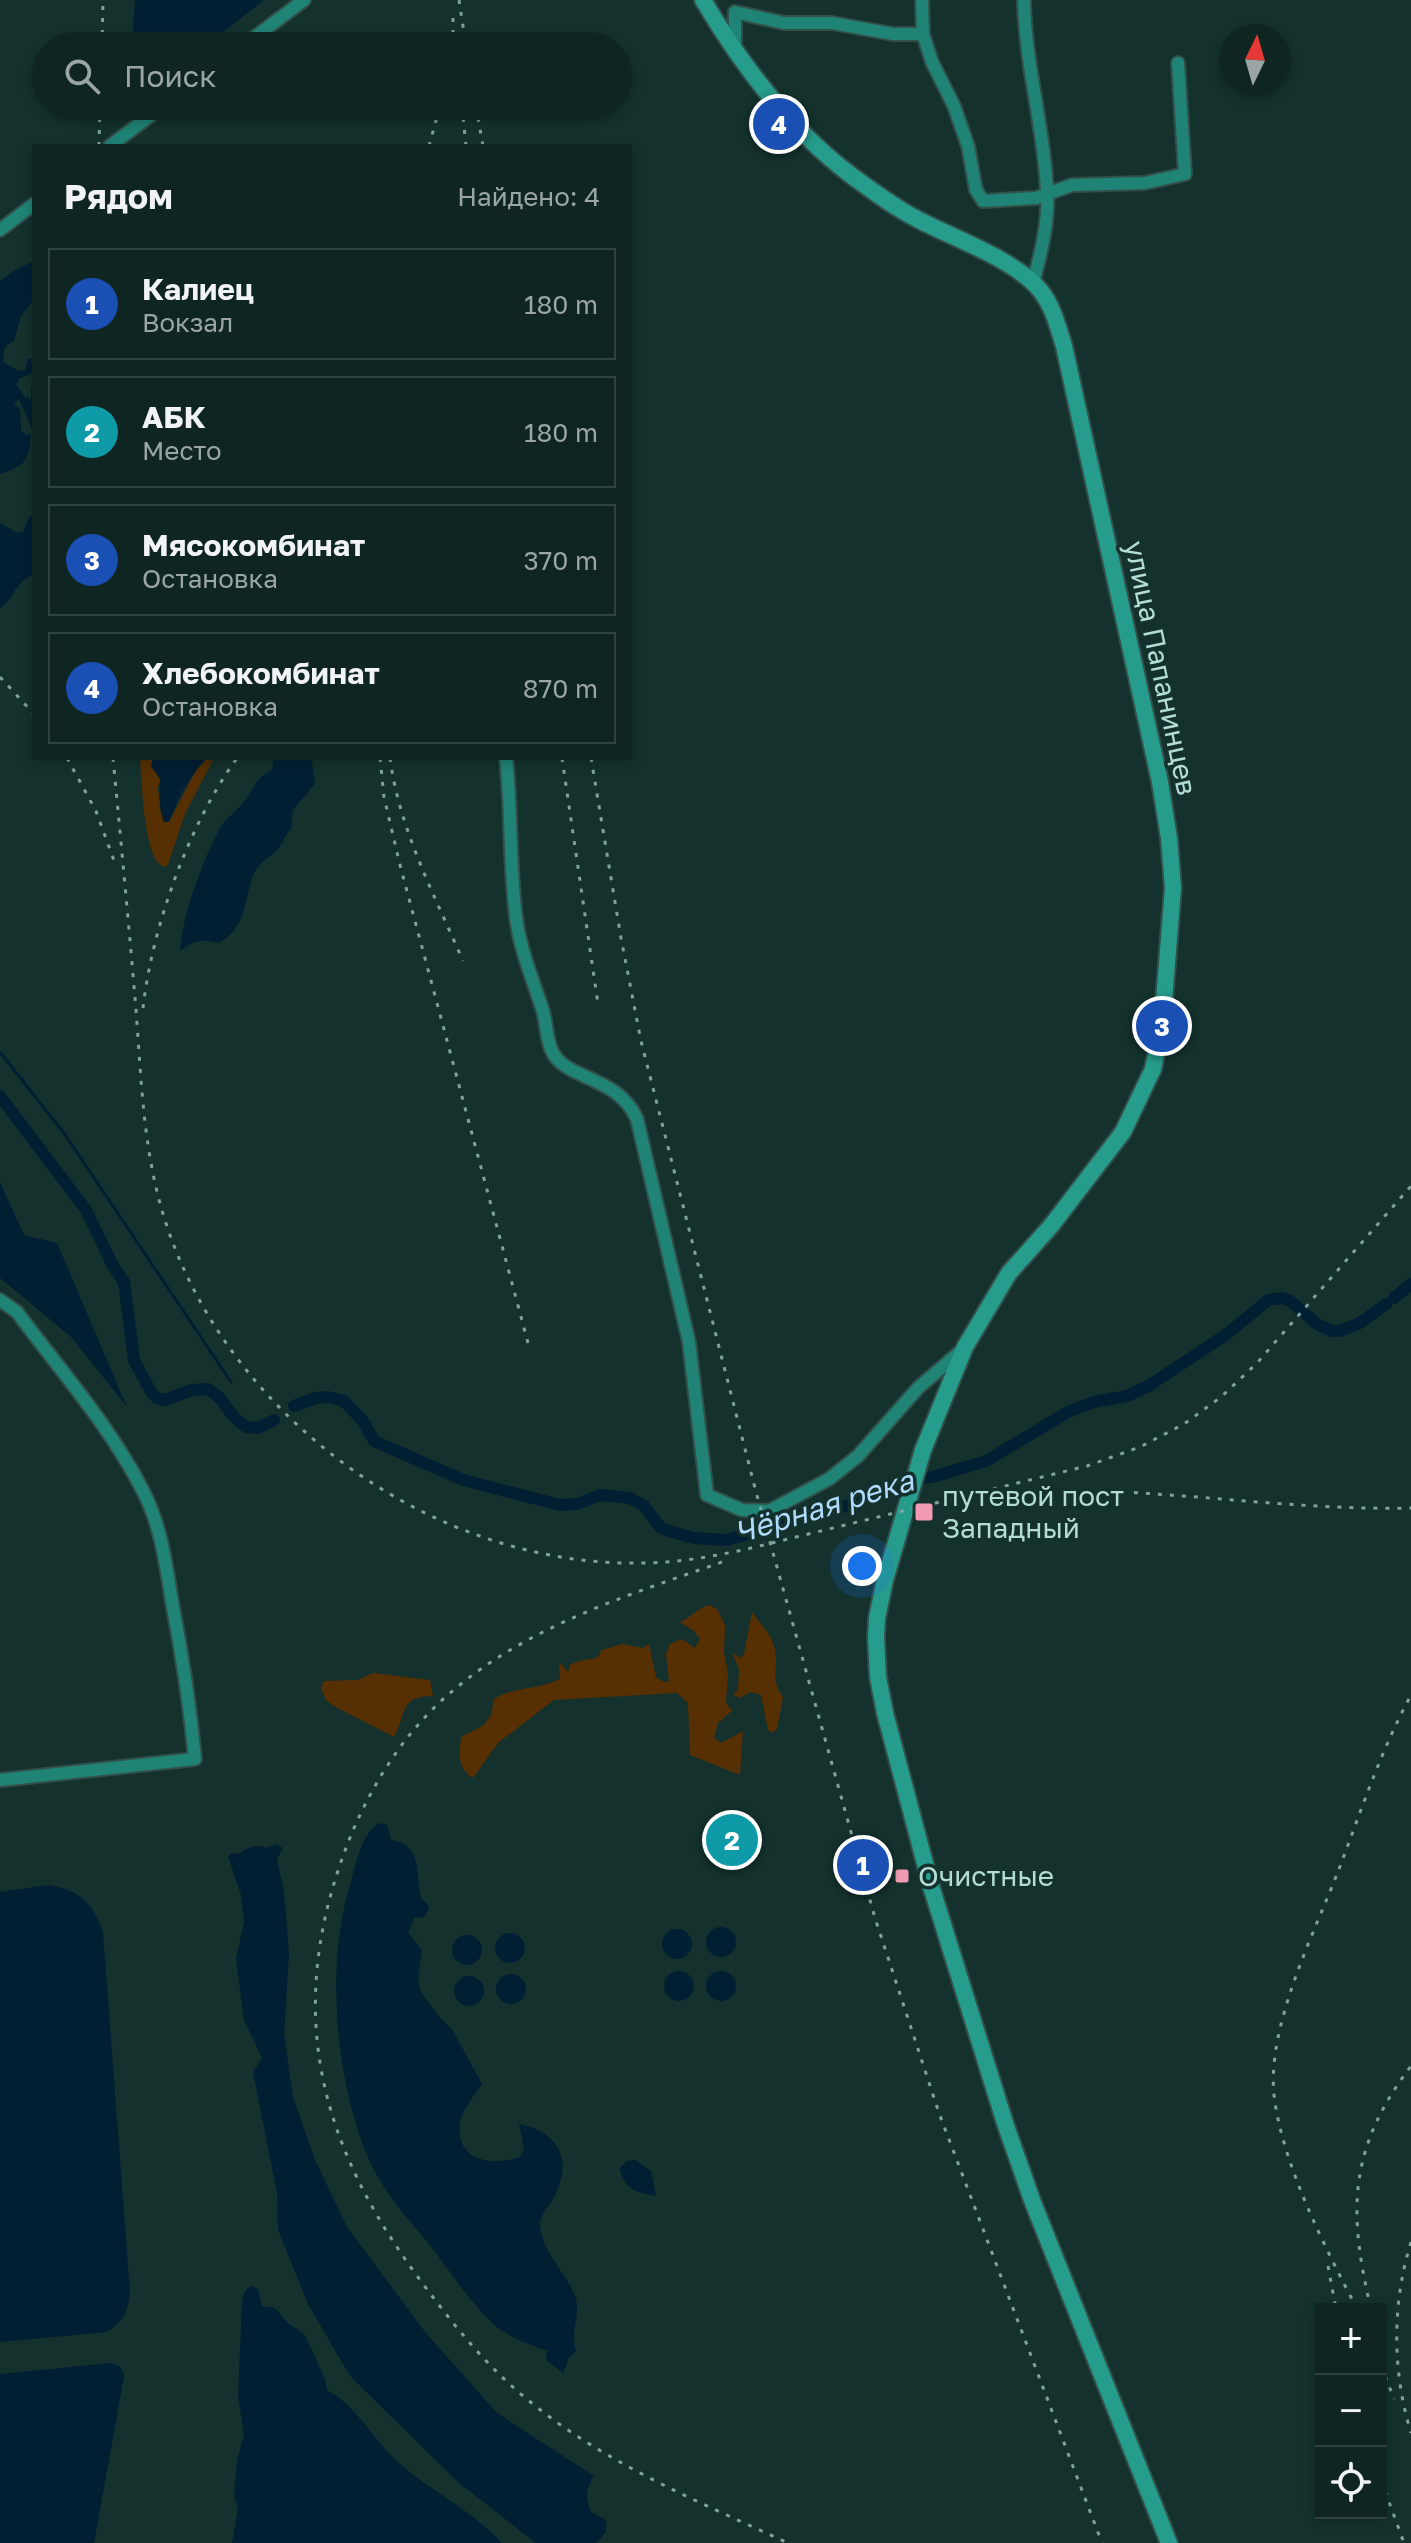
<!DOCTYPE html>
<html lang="ru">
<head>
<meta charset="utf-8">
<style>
  body { margin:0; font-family:"Golos Text",sans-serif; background:#182d2a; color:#f1f3f6 }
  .controls { position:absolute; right:24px; bottom:24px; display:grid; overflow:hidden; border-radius:0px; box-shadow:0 4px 12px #0003 }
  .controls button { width:72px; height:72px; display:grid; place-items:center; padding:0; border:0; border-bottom:2px solid #2f4240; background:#0f2522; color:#f1f3f6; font:40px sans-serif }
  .compass { position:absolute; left:1219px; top:24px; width:72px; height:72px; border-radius:50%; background:#0f2522; box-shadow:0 4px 12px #0003; rotate:5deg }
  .you { position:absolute; left:862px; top:1566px; width:28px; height:28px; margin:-20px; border:6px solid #fff; border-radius:50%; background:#1a73e8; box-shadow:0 0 0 12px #1a73e833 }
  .badge { display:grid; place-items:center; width:52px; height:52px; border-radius:50%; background:#f19ab2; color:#fff; font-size:26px; font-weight:700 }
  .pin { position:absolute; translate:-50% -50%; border:4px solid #fff; box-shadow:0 2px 8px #0006 }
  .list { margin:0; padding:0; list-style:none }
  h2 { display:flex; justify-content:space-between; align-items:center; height:104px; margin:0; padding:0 32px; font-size:34px }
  h2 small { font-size:26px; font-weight:400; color:#9ba5a5 }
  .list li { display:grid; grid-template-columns:52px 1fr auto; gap:24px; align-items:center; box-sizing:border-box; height:112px; margin:0 16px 16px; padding:0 16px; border:2px solid #2f4240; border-radius:0px }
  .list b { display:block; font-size:30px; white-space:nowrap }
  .list p { margin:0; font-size:26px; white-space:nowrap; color:#9ba5a5 }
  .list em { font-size:26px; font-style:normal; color:#9ba5a5 }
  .icon { flex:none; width:44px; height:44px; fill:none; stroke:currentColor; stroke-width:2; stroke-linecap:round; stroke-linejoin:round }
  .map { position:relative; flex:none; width:1411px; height:2543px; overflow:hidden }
  .search { position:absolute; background:#0f2522; box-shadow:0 4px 12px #0003; left:32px; top:32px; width:600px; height:88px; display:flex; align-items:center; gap:20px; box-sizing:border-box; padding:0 28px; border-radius:44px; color:#9ba5a5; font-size:30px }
  .panel { position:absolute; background:#0f2522; box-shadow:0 4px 12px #0003; left:32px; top:144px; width:600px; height:616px; border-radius:0px }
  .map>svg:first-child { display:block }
</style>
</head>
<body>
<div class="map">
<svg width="1411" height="2543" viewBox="0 0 1411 2543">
  <rect width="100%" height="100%" fill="#14312d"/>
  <g fill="#562f02">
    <path d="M140,758H153L151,766L160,779L158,788L161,814L169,822L196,770L207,758H214L185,814L168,865L164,867C143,859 142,780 140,758Z"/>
    <path d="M709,1605L717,1609L725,1625L724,1653L728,1673L726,1703L732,1711L718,1723L714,1738L721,1743L743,1731L740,1775L690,1755L688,1703L677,1693L554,1700L498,1743L473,1778C457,1768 459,1754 461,1737L484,1725L491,1715L494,1699C512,1687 538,1690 560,1679L559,1662L568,1672L570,1665L578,1661L597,1658L602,1650L622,1644L643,1648L649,1644L656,1677L664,1682L669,1681L666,1654L670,1644L682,1639L695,1648L700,1639L694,1631L680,1622C691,1618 697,1608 709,1605Z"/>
    <path d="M752,1612C760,1624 770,1632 774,1646C780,1668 769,1678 783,1697L777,1729L772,1733L768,1730L761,1695L751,1692L739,1698L733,1694L738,1690L739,1669L732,1653L741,1658L744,1654Z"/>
    <path d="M373,1673L430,1680L433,1696C398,1696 407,1715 394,1737L332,1705L326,1700L321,1688L324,1681L358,1680Z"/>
  </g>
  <g fill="#011f33">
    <path d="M135,0H264L206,46H132Z"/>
    <path d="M34,261V299L21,316L14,341C3,345 4,351 3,362L19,371L25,370L28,359H34L33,373L20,378L16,384L25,397L31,399V387L34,386V434L19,399L14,403L20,410L21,431L27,435L31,434C28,464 26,464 0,474V281L15,270Z"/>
    <path d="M34,514V575C16,579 14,599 0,609V523L16,532H23L29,518Z"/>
    <path d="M153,758H207C190,776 178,798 169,822H164C159,809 159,792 160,779L151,766Z"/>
    <path d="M274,758H308L312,762L315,784L293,810L291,829C283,835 284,844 277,850C268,859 256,864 252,878C244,904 245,928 219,943C202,938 194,940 180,951C182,917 204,855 222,825C228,817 237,810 244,802C256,786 252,781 272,770Z"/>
    <path d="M0,1182L24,1235L57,1243L127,1407L71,1337L0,1278Z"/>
    <path d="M379,1823L387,1825L391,1840C424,1844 415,1877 422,1900L427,1903L429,1909L424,1917L414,1918L408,1933L422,1950L418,1980L421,1992L440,2018L452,2029L482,2084C474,2096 462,2109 460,2124C455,2162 494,2166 520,2157L524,2149L519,2124C558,2132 574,2159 554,2197C550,2205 540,2214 540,2224C541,2252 566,2272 575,2296C582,2315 569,2332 576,2351L569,2358L563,2373L546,2360L547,2351C530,2344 512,2339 497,2327C473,2306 454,2277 435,2252C417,2228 394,2205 379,2179C338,2107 324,1973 348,1893C354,1872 360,1834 379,1823Z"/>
    <path d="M276,1844L283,1848L277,1859L284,1892L289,1954L284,2034L293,2097L315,2160L347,2227L425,2332L497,2413L594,2476C585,2490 585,2497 591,2512L606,2520V2532L596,2543H536L459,2483L350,2376L309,2306L278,2230L277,2193L253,2072L262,2058L244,2020L236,1959L244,1922L241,1895L228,1856L232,1853L239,1854C248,1847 257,1844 267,1848Z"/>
    <path d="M48,1885C80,1890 92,1902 103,1932L130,2292C128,2311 124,2321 107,2332L0,2342V1892Z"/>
    <circle cx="721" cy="1942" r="15"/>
    <circle cx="677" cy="1944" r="15"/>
    <circle cx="510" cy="1948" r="15"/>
    <circle cx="467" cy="1950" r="15"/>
    <circle cx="679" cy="1986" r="15"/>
    <circle cx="721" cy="1986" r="15"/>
    <circle cx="511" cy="1989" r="15"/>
    <circle cx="469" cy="1991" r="15"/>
    <path d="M635,2160L651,2171L656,2196C638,2193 622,2189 620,2168L627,2161Z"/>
    <path d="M250,2286L258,2289L262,2306L275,2308L288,2323L305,2335L325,2379L327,2390C356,2405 374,2441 400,2464C432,2492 473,2511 502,2543H232L238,2509L234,2496L237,2460L244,2435L238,2396L242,2302L244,2293Z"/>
    <path d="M111,2363C120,2365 123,2368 124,2377L94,2543H0V2374Z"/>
  </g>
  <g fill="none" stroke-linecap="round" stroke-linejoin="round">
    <path stroke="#011f33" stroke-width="3" d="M0,1052L64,1133L231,1382"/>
    <g stroke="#011f33" stroke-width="12">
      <path d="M0,1096L86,1210L113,1266L124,1282L134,1360L151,1392L157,1398L164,1400L192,1390L208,1389L220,1398L233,1416L246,1427L258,1428L274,1420"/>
      <path d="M1394,1298L1411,1284"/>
      <path d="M294,1406L316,1398L328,1397L344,1401L363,1421L374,1441L463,1480L560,1505L577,1504L600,1495L630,1498L644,1506L660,1527L669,1531L694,1538L727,1540L748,1534L784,1518L857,1504L901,1482L936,1476L986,1461L1068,1412L1094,1402L1127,1396L1150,1385L1227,1334L1268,1300L1283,1298L1290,1301L1317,1324L1332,1331H1340L1360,1323L1386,1304"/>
    </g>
    <g stroke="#32504a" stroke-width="16">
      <g id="street">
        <path d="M922,0L923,34L932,62L954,106L968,146L976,190L983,201L1036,198L1072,185L1145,183L1185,174L1178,63"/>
        <path d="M1024,0C1025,64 1044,127 1047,191C1049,222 1041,253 1033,283"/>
        <path d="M243,46L304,0"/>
        <path d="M735,49V12L784,23H832L893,34H923"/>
        <path d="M110,146L163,106"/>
        <path d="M0,230L34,204"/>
        <path d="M506,758C512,811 509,865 516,917C520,950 533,980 543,1011C547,1025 546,1041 553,1053C567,1080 618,1076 637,1119L689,1342L707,1495L742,1510L769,1511L829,1479L858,1456L918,1388L962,1350"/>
        <path d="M0,1300L17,1312C60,1370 110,1426 143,1491C161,1525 166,1565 172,1602C182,1654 190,1706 195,1759L0,1780"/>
      </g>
    </g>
    <g stroke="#32504a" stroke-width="20">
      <path id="secondary" d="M703,0C742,66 791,130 852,176C874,192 895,208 919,220C955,239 1014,259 1040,290C1053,306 1058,327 1064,346L1160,782L1169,838L1173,888L1162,1026L1153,1069L1123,1132L1051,1226L1009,1273L965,1347L923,1450L885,1580L877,1618L876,1638L878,1677L885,1713L931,1886L1005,2123L1032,2200L1169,2543"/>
    </g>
    <use href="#street" stroke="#1f8376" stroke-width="12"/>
    <use href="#secondary" stroke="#269c8d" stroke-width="16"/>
    <g stroke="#7da39c" stroke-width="3" stroke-dasharray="4 8" stroke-linecap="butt">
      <path d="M459,0L466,46"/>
      <path d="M102,46L103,0"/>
      <path d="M453,46V16"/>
      <path d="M462,106L466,146"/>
      <path d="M476,106L483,146"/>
      <path d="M99,146L100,106"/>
      <path d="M429,146L440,106"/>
      <path d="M0,677L34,714"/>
      <path d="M67,758L96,811L116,866"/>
      <path d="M113,758C121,842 129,926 136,1010C141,1076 143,1143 161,1207C219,1412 430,1567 641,1563C676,1563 709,1557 743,1550L1087,1466L1140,1447L1184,1424L1221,1397L1257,1363L1411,1186"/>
      <path d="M380,758L384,797L400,865L528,1343"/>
      <path d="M390,758C399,829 435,896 463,961"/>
      <path d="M562,758L598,1004"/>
      <path d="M591,758L621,938L641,1041L756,1492L875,1918L939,2113L1102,2543"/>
      <path d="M143,1008C152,927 189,824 237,758"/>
      <path d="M1014,1491C1147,1485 1279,1511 1411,1508"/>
      <path d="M722,1562C626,1596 527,1626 449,1694C400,1736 363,1798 342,1859C285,2020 323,2151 423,2284C453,2324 484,2363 522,2395C599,2461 697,2501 788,2543"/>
      <path d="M1411,2242C1392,2303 1392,2371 1411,2433"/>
      <path d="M1328,2266L1336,2309"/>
      <path d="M1357,2309C1325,2247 1282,2164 1274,2095C1267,2025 1314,1934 1339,1869C1361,1811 1381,1750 1411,1695"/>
      <path d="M1371,2309C1348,2212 1348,2149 1411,2066"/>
      <path d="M1381,2365L1394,2399"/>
      <path d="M1381,2480L1404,2543"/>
    </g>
  </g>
  <g fill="#f19ab2" stroke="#14312d" stroke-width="3">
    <rect x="914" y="1502" width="20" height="20" rx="4"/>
    <rect x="894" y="1868" width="16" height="16" rx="4"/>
  </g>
  <g text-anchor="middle" stroke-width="7" stroke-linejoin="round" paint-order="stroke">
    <g font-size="28" fill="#b2dcd4" stroke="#14312d">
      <text transform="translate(1161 668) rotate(78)" y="10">улица Папанинцев</text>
    </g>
    <g font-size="28" fill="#b2dcd4" stroke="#14312d" text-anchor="start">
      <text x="942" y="1506">путевой пост<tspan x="942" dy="32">Западный</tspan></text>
      <text x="918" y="1886">Очистные</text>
    </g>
    <g font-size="30" font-style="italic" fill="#b0dbfc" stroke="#14312d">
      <text transform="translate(824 1507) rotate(-17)" y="10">Чёрная река</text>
    </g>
  </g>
</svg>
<div class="controls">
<button>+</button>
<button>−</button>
<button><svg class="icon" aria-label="locate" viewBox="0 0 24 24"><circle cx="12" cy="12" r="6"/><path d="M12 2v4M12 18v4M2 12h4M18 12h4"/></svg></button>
</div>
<svg class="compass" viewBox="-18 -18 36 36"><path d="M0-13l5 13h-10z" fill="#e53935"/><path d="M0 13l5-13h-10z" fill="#9ba5a5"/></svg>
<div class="you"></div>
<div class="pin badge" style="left:863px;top:1865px;background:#1a4fb4">1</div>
<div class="pin badge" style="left:732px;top:1840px;background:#0f9aa8">2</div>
<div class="pin badge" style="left:1162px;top:1026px;background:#1a4fb4">3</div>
<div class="pin badge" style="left:779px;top:124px;background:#1a4fb4">4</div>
<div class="search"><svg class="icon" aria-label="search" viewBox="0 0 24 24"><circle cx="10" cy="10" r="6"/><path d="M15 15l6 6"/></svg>Поиск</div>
<section class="panel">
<h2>Рядом<small>Найдено: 4</small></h2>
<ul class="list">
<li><span class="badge" style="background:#1a4fb4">1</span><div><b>Калиец</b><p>Вокзал</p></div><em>180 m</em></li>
<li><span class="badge" style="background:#0f9aa8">2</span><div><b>АБК</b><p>Место</p></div><em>180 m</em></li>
<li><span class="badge" style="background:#1a4fb4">3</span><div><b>Мясокомбинат</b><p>Остановка</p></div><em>370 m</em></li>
<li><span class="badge" style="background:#1a4fb4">4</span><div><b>Хлебокомбинат</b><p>Остановка</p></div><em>870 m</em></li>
</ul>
</section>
</div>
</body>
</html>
